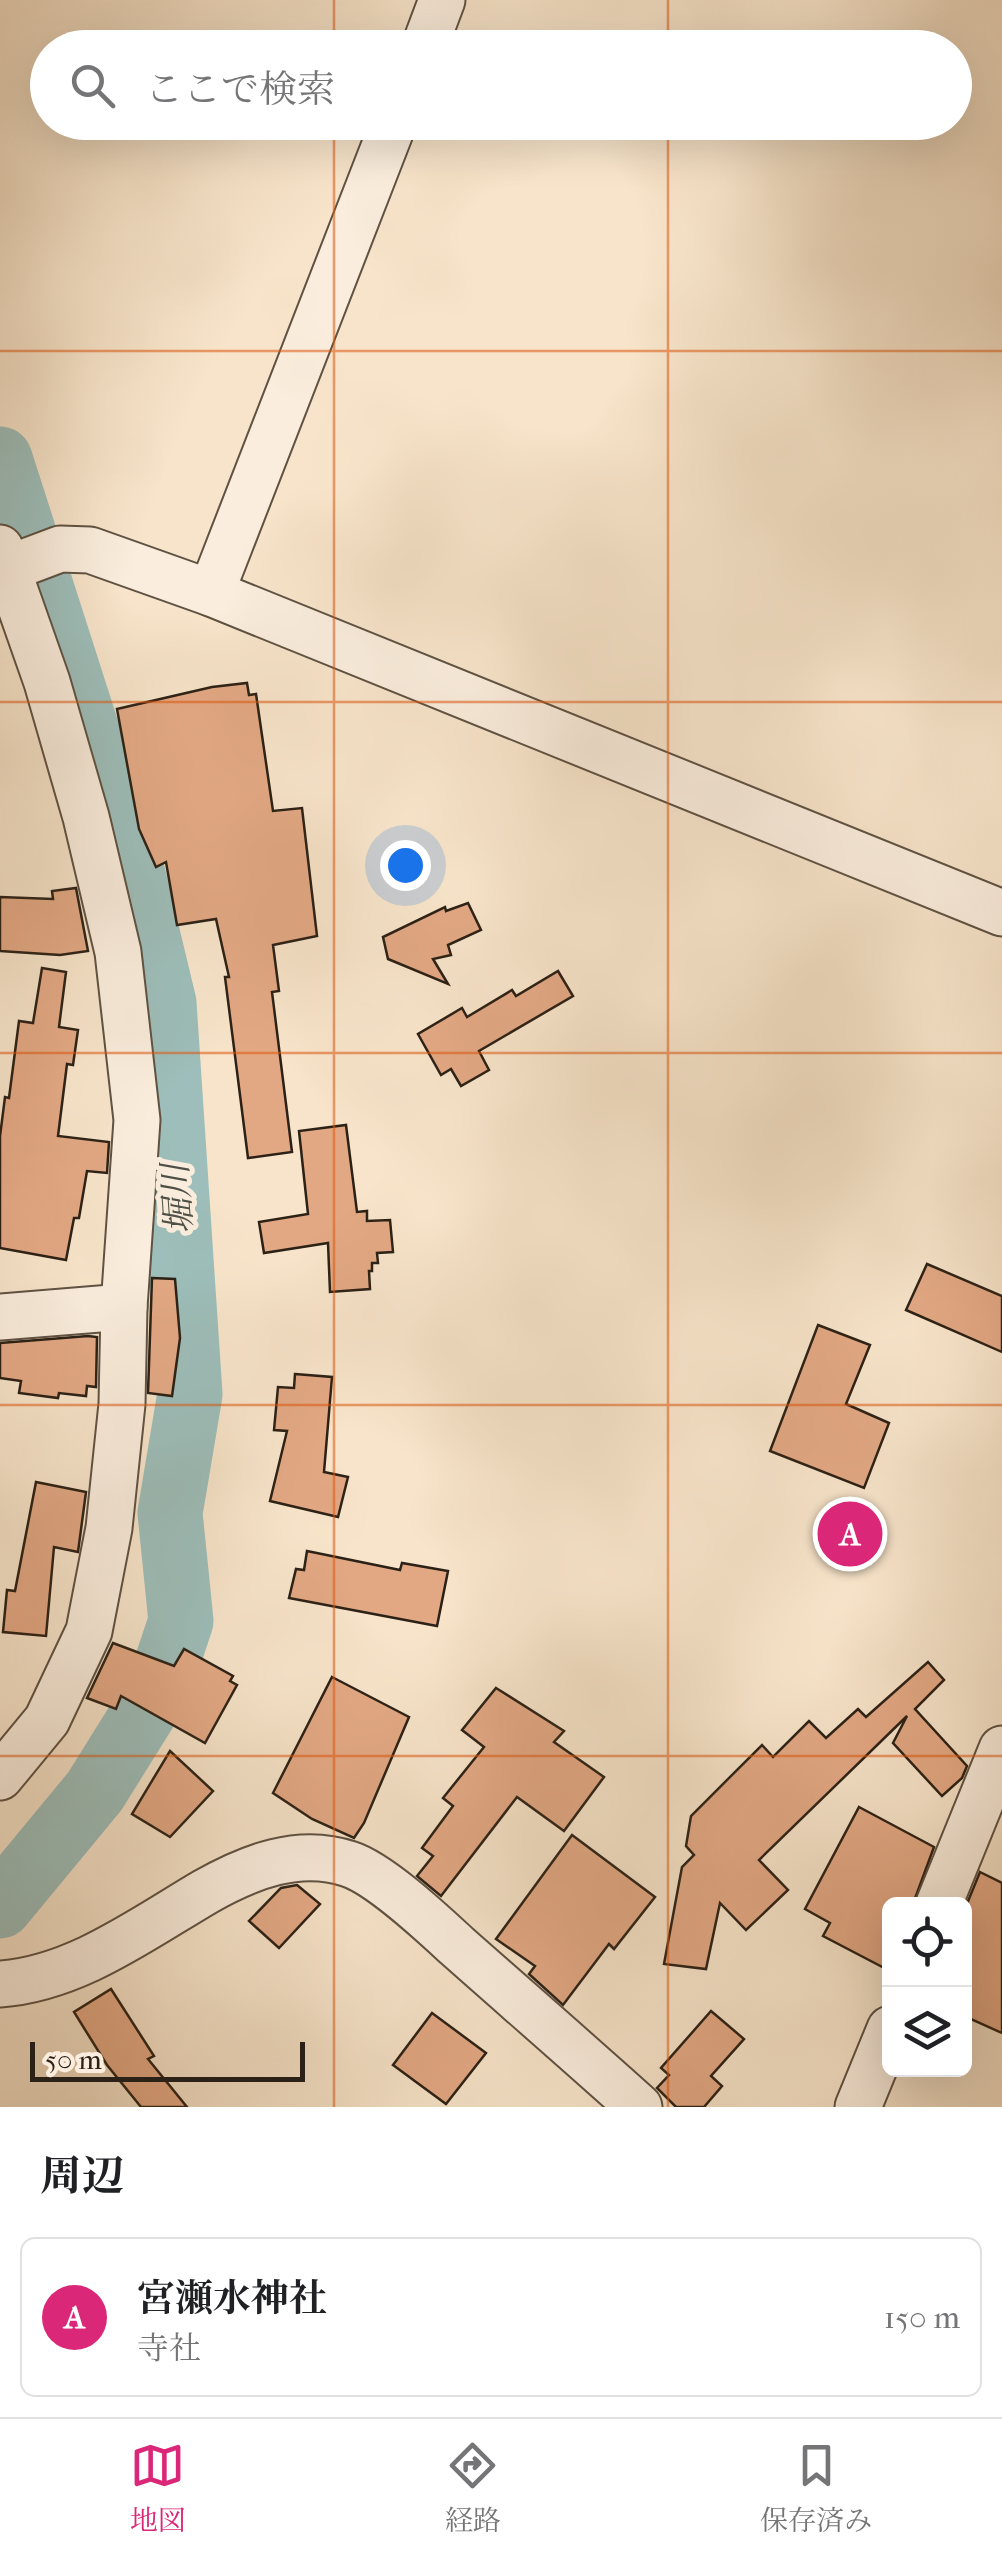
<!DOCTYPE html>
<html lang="ja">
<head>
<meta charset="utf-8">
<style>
  body { margin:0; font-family:"IM FELL French Canon","Noto Serif JP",serif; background:#f6f6f6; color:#202124 }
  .controls { position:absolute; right:30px; bottom:30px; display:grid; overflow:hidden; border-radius:15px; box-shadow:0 10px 40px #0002 }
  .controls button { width:90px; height:90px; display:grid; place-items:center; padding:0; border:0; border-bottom:2px solid #e0e0e0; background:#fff; color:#202124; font:50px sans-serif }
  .scale { position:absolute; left:30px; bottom:25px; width:275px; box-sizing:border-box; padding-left:10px; border:5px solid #2c2116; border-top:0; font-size:28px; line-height:35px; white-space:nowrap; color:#2c2116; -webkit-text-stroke:8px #faeddd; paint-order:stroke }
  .you { position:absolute; left:405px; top:865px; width:35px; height:35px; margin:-25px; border:8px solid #fff; border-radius:50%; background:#1a73e8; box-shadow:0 0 0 15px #1a73e833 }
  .badge { display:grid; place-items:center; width:65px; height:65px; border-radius:50%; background:#db2777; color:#fff; font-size:32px; font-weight:700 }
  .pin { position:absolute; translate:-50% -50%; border:5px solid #fff; box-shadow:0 2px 10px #0006 }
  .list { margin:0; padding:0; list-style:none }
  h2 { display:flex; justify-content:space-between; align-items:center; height:130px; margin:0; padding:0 40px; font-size:42px }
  h2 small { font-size:32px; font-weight:400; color:#757577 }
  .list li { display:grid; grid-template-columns:65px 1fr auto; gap:30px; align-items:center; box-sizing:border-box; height:160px; margin:0 20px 20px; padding:0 20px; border:2px solid #e0e0e0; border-radius:15px }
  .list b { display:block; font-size:38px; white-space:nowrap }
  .list p { margin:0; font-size:32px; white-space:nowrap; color:#757577 }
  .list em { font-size:32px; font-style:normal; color:#757577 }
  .icon { flex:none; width:55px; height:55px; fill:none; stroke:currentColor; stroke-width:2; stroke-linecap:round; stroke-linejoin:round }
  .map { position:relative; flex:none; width:1002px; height:2107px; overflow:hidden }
  .search { position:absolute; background:#fff; box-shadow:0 10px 40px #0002; left:30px; right:30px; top:30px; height:110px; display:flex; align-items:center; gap:25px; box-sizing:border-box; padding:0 35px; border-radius:55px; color:#757577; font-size:38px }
  .sheet { height:310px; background:#fff }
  nav { display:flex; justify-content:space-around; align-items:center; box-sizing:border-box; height:140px; border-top:2px solid #e0e0e0; background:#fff; font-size:28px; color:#757577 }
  nav a { display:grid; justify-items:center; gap:5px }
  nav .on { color:#db2777 }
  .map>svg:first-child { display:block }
</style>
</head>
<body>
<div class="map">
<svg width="1002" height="2107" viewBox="0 0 1002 2107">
  <rect width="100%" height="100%" fill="#f7e4ca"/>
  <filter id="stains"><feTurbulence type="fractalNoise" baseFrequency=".002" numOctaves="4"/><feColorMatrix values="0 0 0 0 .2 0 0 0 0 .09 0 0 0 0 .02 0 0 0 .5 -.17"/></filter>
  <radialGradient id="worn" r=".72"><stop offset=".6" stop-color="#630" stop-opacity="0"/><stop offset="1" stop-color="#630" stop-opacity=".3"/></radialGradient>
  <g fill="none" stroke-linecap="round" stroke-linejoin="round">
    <path stroke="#9dbeba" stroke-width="65" d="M0,459L133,874L164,1003L190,1394L170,1513L181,1621L158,1690L95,1791L0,1906"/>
  </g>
  <g fill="#e2a884" stroke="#2c2116" stroke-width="2.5">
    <path d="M247,683L249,695L256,694L273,811L302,808L317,936L273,945L279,991L272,992L292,1152L248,1158L225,977H229L216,919L177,925L166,862L156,867L139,829L117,709L212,687Z"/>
    <path d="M76,888L88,951L60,955L0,951V897L53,899L52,891Z"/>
    <path d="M468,903L481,930L448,945L451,955L433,959L448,984L388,959L383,937L445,907L446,911Z"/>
    <path d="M42,968L66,972L59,1027L78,1030L73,1065L67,1064L58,1136L109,1142L107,1173L87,1171L79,1218H74L66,1260L0,1248V1136L5,1097L9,1098L19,1021L33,1023Z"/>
    <path d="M558,971L573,996L479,1051L489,1070L461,1086L451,1069L441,1075L418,1034L462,1008L467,1017L512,990L516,996Z"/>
    <path d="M346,1125L357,1212L367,1211V1221L390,1220L393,1252L377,1253L378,1263H372V1271H369L370,1289L330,1292L328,1243L264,1253L259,1222L308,1214L299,1131Z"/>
    <path d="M927,1264L1002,1296V1352L906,1310Z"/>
    <path d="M152,1278L175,1279L180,1338L172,1396L148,1393Z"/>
    <path d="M818,1325L870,1345L846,1404L889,1423L864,1488L770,1451Z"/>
    <path d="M88,1336L97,1337L96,1387L87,1386L86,1396L59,1393L58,1398L19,1393L21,1381L0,1378V1343Z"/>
    <path d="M295,1374L332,1377L324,1472L348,1477L338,1517L270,1501L287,1431L274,1430L278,1387L294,1388Z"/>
    <path d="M36,1482L86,1492L78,1552L54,1547L46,1636L3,1632L7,1590L15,1591Z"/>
    <path d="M307,1551L400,1570L402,1563L448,1571L437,1626L289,1598L296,1569L304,1570Z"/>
    <path d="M113,1643L174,1666L184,1649L233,1676L230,1681L237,1685L205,1743L121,1696L116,1709L87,1698Z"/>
    <path d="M928,1662L944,1680L915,1709L967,1766L962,1778L942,1796L893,1743L907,1716L759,1860L788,1890L746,1930L720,1903L706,1969L664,1964L682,1867L694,1855L686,1846L691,1816L762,1745L773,1757L809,1721L826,1738L858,1709L866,1717Z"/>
    <path d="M332,1677L409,1717L364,1823L354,1838L312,1819L273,1793Z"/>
    <path d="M496,1688L564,1731L554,1742L604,1777L564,1831L517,1797L441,1896L417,1876L433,1856L422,1848L453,1806L443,1798L484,1747L462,1730Z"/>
    <path d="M170,1751L213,1791L170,1837L132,1814Z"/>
    <path d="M859,1807L934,1847L913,1904H890V1971L823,1936L830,1923L805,1909Z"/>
    <path d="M572,1835L655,1897L614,1949L609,1944L563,2005L529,1974L535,1966L496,1939Z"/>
    <path d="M980,1872L1002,1883V2033L964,2016V1911Z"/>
    <path d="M297,1885L320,1904L279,1948L249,1921L281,1888Z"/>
    <path d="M111,1989L154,2056L148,2059L187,2107H141L107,2065L74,2012Z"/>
    <path d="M711,2011L744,2039L711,2076L722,2086L704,2107H676L657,2088L669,2075L661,2068Z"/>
    <path d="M432,2013L486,2053L446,2104L393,2065Z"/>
  </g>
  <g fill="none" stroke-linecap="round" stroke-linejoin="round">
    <g stroke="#5f5243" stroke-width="49">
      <g id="minor">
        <path d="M424,48L442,0"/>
        <path d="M0,548L47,682L86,817L118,952L137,1120L124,1307L122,1404L109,1528L89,1631L47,1720L0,1777"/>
        <path d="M7,569L60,549L90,550L211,593L1002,913"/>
        <path d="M211,593L394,122"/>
        <path d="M0,1317L124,1307"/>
        <path d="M939,1904L1002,1749"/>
        <path d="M0,1984C75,1979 142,1929 205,1892C249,1867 299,1847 349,1864C380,1874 432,1923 457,1946C518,2000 579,2053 639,2107"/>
        <path d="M858,2107L890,2029"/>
      </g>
    </g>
    <use href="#minor" stroke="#faeddd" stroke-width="45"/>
  </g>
  <path fill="none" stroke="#df560c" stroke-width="2.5" stroke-opacity="0.55" d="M334,0V48M668,0V48M334,122V2107M668,122V2107M0,351H1002M0,702H1002M0,1053H1002M0,1405H1002M0,1756H1002"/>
  <g text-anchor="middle" stroke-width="10" stroke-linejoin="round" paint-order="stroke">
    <g font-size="35" font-style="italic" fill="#4e5047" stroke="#faeddd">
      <text transform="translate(177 1199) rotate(-94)" y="12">堀川</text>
    </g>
  </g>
  <rect width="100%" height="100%" filter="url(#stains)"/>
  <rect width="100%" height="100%" fill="url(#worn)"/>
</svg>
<div class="controls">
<button><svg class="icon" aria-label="locate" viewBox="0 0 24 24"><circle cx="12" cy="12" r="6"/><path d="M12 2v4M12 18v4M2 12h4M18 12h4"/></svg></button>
<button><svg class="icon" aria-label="layers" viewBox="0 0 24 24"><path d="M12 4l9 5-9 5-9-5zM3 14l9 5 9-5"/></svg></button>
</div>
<div class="scale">50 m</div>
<div class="you"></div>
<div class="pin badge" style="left:850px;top:1534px">A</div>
<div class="search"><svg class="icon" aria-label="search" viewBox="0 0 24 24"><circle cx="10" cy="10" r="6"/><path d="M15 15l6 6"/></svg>ここで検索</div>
</div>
<section class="sheet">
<h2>周辺<small></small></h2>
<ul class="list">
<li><span class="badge">A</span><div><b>宮瀬水神社</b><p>寺社</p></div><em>150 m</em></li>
</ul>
</section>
<nav>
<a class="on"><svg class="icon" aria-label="map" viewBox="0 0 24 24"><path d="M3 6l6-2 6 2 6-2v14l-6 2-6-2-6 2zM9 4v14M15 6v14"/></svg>地図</a>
<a><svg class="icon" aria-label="directions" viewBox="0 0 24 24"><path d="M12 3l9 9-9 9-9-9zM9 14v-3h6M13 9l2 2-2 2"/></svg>経路</a>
<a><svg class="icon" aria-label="saved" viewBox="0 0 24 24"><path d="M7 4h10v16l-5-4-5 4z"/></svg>保存済み</a>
</nav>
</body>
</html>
